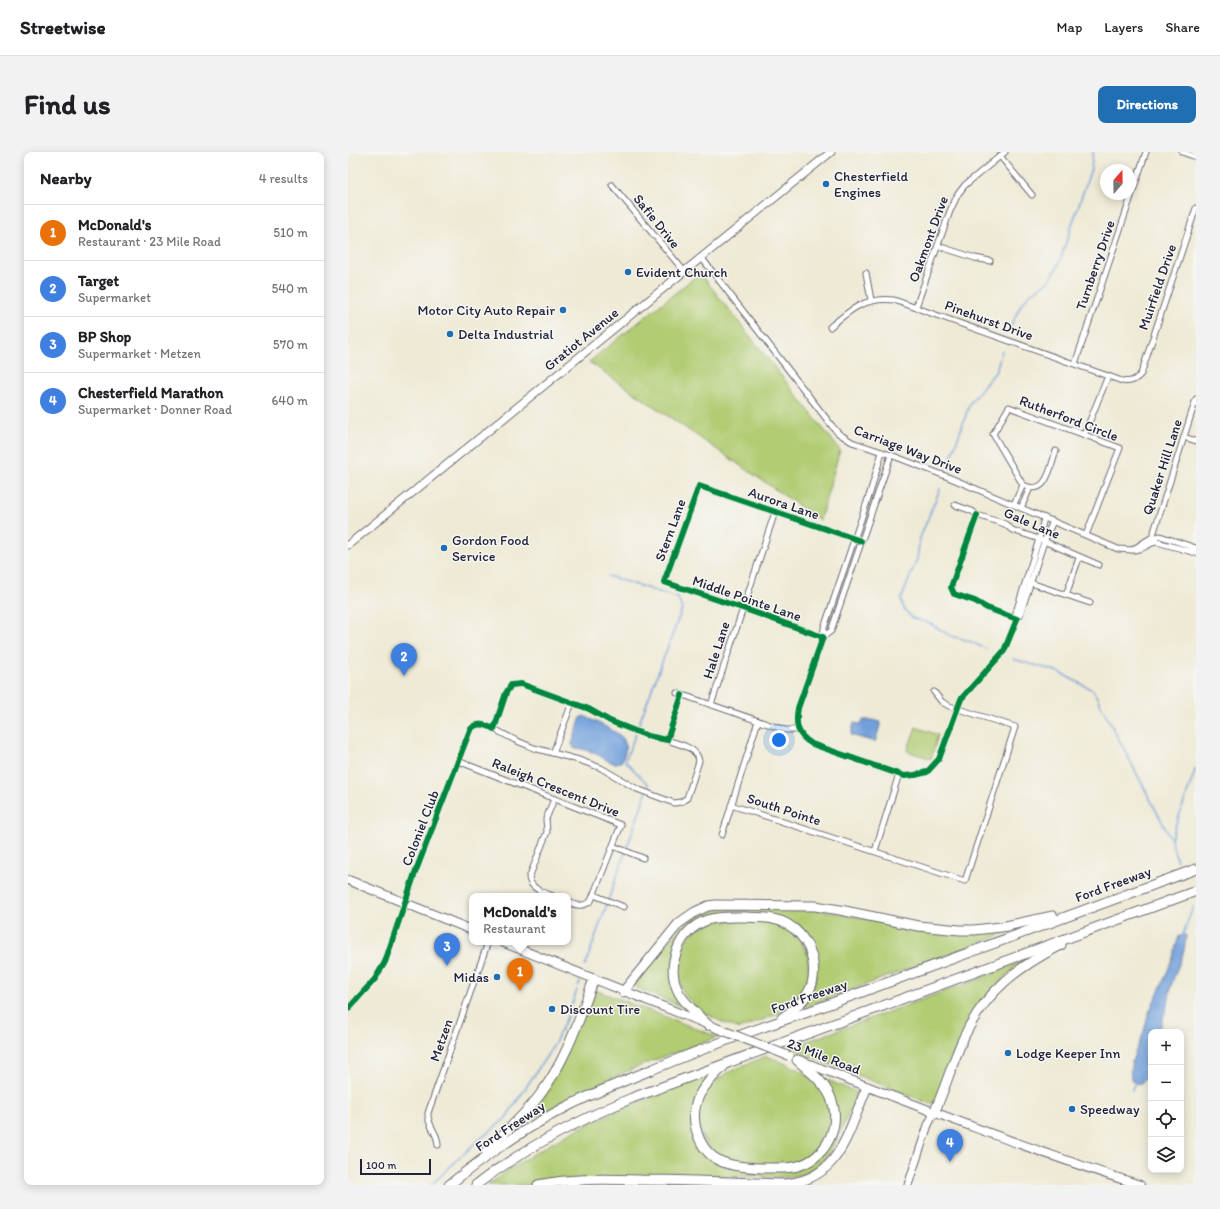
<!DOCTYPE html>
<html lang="en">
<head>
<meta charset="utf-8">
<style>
  body { margin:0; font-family:Itim,sans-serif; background:#f2f2f2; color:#202124 }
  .controls { position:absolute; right:12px; bottom:12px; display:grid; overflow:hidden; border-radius:8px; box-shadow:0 2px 10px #0003 }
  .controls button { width:36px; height:36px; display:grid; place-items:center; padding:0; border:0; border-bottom:1px solid #e0e0e0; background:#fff; color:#202124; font:20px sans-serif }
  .compass { position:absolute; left:752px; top:12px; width:36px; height:36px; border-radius:50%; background:#fff; box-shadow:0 2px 10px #0003; rotate:20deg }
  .scale { position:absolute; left:12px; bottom:10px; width:71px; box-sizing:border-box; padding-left:4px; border:2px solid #22223b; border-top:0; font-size:11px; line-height:14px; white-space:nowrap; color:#22223b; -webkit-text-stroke:3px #f6f6f2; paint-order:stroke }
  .you { position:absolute; left:431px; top:588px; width:14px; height:14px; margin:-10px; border:3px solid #fff; border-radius:50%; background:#1a73e8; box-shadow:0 0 0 6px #1a73e833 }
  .badge { display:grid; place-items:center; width:26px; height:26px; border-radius:50%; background:#1f6fb2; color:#fff; font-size:13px; font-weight:700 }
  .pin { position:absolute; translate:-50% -33px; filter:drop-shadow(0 1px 2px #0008) }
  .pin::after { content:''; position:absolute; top:21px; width:14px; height:12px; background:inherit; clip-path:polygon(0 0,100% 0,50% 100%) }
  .popup { position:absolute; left:121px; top:741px; width:102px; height:52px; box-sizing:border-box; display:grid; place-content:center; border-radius:8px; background:#fff; filter:drop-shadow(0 1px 3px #0005); font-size:13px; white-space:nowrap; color:#757577 }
  .popup b { font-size:15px; color:#202124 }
  .popup::after { content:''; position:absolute; left:50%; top:100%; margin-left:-8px; border:8px solid transparent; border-top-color:#fff }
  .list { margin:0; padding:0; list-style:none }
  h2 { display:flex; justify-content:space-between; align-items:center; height:52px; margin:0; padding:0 16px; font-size:17px }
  h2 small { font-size:13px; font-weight:400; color:#757577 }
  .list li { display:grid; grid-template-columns:26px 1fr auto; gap:12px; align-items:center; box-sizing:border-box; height:56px; padding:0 16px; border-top:1px solid #e0e0e0 }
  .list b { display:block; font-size:15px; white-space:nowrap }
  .list p { margin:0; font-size:13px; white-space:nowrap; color:#757577 }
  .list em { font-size:13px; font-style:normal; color:#757577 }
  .icon { flex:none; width:22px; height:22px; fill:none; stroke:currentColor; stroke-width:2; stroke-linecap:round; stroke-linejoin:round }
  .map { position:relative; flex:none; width:848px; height:1033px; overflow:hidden; border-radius:8px }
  header { display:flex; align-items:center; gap:24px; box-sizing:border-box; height:56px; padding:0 20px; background:#fff; border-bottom:1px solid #e0e0e0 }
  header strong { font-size:19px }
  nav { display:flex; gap:22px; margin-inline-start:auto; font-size:14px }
  .intro { display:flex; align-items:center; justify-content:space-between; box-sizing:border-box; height:96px; padding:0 24px }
  h1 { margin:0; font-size:28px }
  .button { padding:10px 18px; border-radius:8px; background:#1f6fb2; color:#fff; font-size:14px; font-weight:700 }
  main { display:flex; gap:24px; padding:0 24px }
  aside { flex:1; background:#fff; border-radius:8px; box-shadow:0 2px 10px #0003 }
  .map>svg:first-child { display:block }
</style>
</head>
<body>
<header>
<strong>Streetwise</strong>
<nav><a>Map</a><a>Layers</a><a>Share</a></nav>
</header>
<div class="intro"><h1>Find us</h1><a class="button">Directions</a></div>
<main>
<aside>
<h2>Nearby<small>4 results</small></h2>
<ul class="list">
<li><span class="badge" style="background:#e8710a">1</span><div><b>McDonald's</b><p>Restaurant · 23 Mile Road</p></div><em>510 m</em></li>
<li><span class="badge" style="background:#3f7fe0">2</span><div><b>Target</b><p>Supermarket</p></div><em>540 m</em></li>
<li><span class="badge" style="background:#3f7fe0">3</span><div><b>BP Shop</b><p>Supermarket · Metzen</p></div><em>570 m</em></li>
<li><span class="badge" style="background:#3f7fe0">4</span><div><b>Chesterfield Marathon</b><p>Supermarket · Donner Road</p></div><em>640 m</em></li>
</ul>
</aside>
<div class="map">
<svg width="848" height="1033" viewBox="0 0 848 1033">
  <rect width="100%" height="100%" fill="#f6f6f2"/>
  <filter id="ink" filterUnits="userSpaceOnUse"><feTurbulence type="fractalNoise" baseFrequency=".025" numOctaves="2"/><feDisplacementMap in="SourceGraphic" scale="8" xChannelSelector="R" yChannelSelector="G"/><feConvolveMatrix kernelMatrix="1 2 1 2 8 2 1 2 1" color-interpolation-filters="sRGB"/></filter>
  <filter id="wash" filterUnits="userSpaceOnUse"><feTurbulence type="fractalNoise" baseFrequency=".012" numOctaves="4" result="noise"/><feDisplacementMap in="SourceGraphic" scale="16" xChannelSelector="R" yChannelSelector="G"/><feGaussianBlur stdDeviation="0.9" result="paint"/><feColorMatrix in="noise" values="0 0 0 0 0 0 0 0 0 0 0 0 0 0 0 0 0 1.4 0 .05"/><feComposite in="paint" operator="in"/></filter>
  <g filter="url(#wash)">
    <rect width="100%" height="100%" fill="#efead5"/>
    <g fill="#b1cc72" stroke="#6a7756">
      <path d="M352,121L492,298L472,368L241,210Z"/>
      <path d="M568,575L590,583L583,607L559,599Z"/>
      <path d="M363,757H467L565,776L662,777L663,779L454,856L461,845L469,825L449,775L374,762L331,787L329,844L335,855L287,835L286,833L339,768Z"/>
      <path d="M371,769H418L433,773L450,785L460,804L461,824L454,844L439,858L392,877C376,871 356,863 344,851C324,833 325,798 346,780C353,774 362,772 371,769Z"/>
      <path d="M679,807L661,821L637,845L586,951H580L441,896L628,828Z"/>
      <path d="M247,839H250L370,885C341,896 310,906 282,918C242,935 205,954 168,976L185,956L245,840Z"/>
      <path d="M418,904C432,909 453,917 465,927C479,939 487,961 480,979C477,989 471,999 461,1005C448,1012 434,1012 420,1012C412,1012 403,1013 395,1012C368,1009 350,989 350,961C351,926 392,916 418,904Z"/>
      <path d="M361,923L344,967L366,1008L450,1016L487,981L477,927L508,940L509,942L508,943H506L508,945L506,949L488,990L480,1003L466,1017L452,1023L438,1025H392L191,1030L179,1033H140C179,1004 220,980 264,961C296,947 329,936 361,923Z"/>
    </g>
    <g fill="#72a0db" stroke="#4a618b">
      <path d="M236,564C244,568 273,581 276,588C279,595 277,602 274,609C264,615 257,606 248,602C241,599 234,596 226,596L224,592L233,565Z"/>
      <path d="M515,568H524L533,570L527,590L503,583L506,571L513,572Z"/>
      <path d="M838,783C838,801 829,815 824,831C822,836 822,842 821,847C818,858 814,869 811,880H803C803,891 805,926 793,931C790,933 787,930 784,929C778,913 791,894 796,879C798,872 799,865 802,858C808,844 815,831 821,816C826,806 827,795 831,784Z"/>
    </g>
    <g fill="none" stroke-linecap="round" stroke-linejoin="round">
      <g stroke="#72a0db" stroke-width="1.5">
        <path d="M661,178L673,153L681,143L702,128L710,114L743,17L745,0"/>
        <path d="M600,315L622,251L648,219L654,199"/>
        <path d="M592,337L572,386L569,407L553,448L556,457L564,466L581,471L603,484L619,488L638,497"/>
        <path d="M260,424L330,446L334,457L289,577"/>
        <path d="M665,507L708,519L745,538L823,687L829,709"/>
        <path d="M823,687L848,616"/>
        <path d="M834,785L845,755"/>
        <path d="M237,814L301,633L277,609L288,581"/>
        <path d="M230,834L232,830"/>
        <path d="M784,938L787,929"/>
        <path d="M83,1033L126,992L157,967L206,893L219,865L229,838"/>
      </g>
    </g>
  </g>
  <g filter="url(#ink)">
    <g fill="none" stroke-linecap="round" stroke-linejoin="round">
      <g stroke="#6a6871" stroke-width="7">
        <g id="street">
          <path d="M834,0L848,5"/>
          <path d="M652,4L684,43"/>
          <path d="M264,33L336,119"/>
          <path d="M590,94L627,106L642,109"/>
          <path d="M353,105L484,274L490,281L504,290L543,303L600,325L770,397L784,398"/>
          <path d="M518,121L523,148"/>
          <path d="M568,155L602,59L610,42L617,33L657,0"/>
          <path d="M482,175C503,157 517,145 546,148L774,229C782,231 788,228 793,222L848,56"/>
          <path d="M727,212L798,0"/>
          <path d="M736,283L760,224"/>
          <path d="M836,285L848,289"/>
          <path d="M708,299C702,316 699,345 675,333L645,282L661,255L772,296L738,383"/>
          <path d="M534,300L522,341L476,476L475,485L483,479L543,303"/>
          <path d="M666,352L675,333"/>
          <path d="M607,353L624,359L629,363L657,372L664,378L691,387L751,413"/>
          <path d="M673,356L682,336"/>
          <path d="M696,366L691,387L668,460L669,467L672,463L696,390L705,369"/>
          <path d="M513,389L351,334L316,430L394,456L475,485L450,556C447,573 449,583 464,592L556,624L567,623L579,620L591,607L613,547L656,499L669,467L639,456L627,449L606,442L603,435L629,363"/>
          <path d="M805,390L804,386L848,247"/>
          <path d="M848,396L812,384L801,387L784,398C794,399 800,391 809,390L848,401"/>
          <path d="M680,430L742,451"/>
          <path d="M718,443L731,406"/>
          <path d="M329,541L437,578H450"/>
          <path d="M363,553L427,360"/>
          <path d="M146,577L167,588L186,596L231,608L253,616L289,637L326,651L333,650L339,646L351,609C349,595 331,592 319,588"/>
          <path d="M205,601L224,551"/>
          <path d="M110,609L273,673L243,749C235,755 229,754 220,750"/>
          <path d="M383,653L617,729L667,575L601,554L594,550L586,540"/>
          <path d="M374,683L410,569"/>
          <path d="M265,694L295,706"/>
          <path d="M527,699L551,622"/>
          <path d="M246,743L276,755"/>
          <path d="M205,744C195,740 183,737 181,726L199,680L198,667L206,647"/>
          <path d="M0,857L27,827L37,810L67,721L122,578C129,570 136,572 146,577L158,541L163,533L173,532L241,557L262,569L282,577L300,584L319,588L334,543"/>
          <path d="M90,993C90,980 79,974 80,961L140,790"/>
        </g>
      </g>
      <g stroke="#6a6871" stroke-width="9">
        <g id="secondary">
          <path d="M0,393L483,0"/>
          <path d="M560,1033L580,973L586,961"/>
        </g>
      </g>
      <g stroke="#6a6871" stroke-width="10">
        <g id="primary">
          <path d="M0,728L124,778"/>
          <path d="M154,790L371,877"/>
          <path d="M451,908C564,952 676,996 792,1033"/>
        </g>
      </g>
      <g stroke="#6a6871" stroke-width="11">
        <g id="highway">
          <path d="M275,840L331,771L347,760L360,754L368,753L467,754L492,758L570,774L612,778H626L653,775L705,764"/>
          <path d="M360,873C350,863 338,853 331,841C317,814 330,779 359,768C372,764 385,765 398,765C407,766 417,765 425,767C447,771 462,790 465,811C469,838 454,852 434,866"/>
          <path d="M376,914C357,932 341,948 348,977C357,1012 383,1015 414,1016C426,1016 439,1017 450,1014C481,1005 496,968 480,940C473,927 460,918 449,908"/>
          <path d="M586,961C597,937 604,911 615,887C636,841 669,815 713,793"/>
          <path d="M138,999C156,981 176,964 191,944C218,909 231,868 246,827"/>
          <path d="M101,1033C138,1003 177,976 220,954C252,938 286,925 320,911C365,893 410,876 457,861L848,717"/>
          <path d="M128,1033C176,996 229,969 284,946L848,739"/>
          <path d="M190,1033C224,1026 258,1027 293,1028C339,1028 385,1030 431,1032C492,1031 499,981 519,935"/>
        </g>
      </g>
      <use href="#street" stroke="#fff" stroke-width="5"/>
      <use href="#secondary" stroke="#fff" stroke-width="7"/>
      <use href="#primary" stroke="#fff" stroke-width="8"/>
      <use href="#highway" stroke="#fff" stroke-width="9"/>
      <g stroke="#6a6871" stroke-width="10" stroke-linecap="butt">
        <path id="primary-bridge" d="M371,877L441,904"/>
      </g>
      <use href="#primary-bridge" stroke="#fff" stroke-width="8"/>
      <g stroke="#f6f6f2" stroke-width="8">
        <g id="cycleway">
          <path d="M513,389L351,334L316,430L394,456L475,485L450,556C447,573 449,583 464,592L556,624L567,623L579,620L591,607L613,547L656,499L669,467L639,456L627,449L606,442L603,435L629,363"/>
          <path d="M0,857L27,827L37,810L67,721L122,578C129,570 136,572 146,577L158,541L163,533L173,532L241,557L262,569L282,577L300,584L319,588L334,543"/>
        </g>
      </g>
      <use href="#cycleway" stroke="#00873e" stroke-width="6"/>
    </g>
  </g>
  <g fill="#1f6fb2" stroke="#f6f6f2" stroke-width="1.5">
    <circle cx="478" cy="32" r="4"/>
    <circle cx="280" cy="120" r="4"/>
    <circle cx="215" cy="158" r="4"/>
    <circle cx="102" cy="182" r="4"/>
    <circle cx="96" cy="396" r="4"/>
    <circle cx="149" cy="825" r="4"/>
    <circle cx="204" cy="857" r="4"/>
    <circle cx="660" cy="901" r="4"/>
    <circle cx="724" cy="957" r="4"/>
  </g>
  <g text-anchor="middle" stroke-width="3" stroke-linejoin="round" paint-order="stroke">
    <g font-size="14" fill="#22223b" stroke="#f6f6f2" text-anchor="start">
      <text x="486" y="29">Chesterfield<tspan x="486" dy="16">Engines</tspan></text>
      <text x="288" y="125">Evident Church</text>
      <text x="207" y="163" text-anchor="end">Motor City Auto Repair</text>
      <text x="110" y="187">Delta Industrial</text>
      <text x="104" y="393">Gordon Food<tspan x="104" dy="16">Service</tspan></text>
      <text x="141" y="830" text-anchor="end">Midas</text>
      <text x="212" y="862">Discount Tire</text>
      <text x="668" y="906">Lodge Keeper Inn</text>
      <text x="732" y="962">Speedway</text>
    </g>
    <g font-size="14" fill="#22223b" stroke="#f6f6f2">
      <text transform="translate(309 69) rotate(51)" y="5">Safie Drive</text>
      <text transform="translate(580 87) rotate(-70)" y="5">Oakmont Drive</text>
      <text transform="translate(747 113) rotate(-71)" y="5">Turnberry Drive</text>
      <text transform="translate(809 135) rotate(-71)" y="5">Muirfield Drive</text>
      <text transform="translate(641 168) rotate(20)" y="5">Pinehurst Drive</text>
      <text transform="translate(233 187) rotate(-39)" y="5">Gratiot Avenue</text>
      <text transform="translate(721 266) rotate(21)" y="5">Rutherford Circle</text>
      <text transform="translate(560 297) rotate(21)" y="5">Carriage Way Drive</text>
      <text transform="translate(814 315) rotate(-72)" y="5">Quaker Hill Lane</text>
      <text transform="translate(436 351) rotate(19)" y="5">Aurora Lane</text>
      <text transform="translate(684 371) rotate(23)" y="5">Gale Lane</text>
      <text transform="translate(322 378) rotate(-70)" y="5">Stern Lane</text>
      <text transform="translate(399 446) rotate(19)" y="5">Middle Pointe Lane</text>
      <text transform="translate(368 498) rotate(-72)" y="5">Hale Lane</text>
      <text transform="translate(208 635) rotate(22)" y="5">Raleigh Crescent Drive</text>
      <text transform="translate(436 657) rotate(18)" y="5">South Pointe</text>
      <text transform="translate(72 676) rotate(-69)" y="5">Coloniel Club</text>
      <text transform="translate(765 732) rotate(-20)" y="5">Ford Freeway</text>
      <text transform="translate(461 844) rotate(-19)" y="5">Ford Freeway</text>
      <text transform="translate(93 888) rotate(-71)" y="5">Metzen</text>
      <text transform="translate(476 904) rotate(21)" y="5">23 Mile Road</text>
      <text transform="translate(162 974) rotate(-33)" y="5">Ford Freeway</text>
    </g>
  </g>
</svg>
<div class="controls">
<button>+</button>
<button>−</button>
<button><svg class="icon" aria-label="locate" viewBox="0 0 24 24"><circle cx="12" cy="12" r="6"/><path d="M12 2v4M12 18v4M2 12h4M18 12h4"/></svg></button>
<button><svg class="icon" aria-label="layers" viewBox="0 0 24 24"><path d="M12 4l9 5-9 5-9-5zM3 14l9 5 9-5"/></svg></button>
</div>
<svg class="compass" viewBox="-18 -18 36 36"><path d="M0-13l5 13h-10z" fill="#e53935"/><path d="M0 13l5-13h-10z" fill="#757577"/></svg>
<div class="scale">100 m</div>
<div class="you"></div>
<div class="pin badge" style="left:172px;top:839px;background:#e8710a">1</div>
<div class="popup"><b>McDonald's</b>Restaurant</div>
<div class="pin badge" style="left:56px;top:524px;background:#3f7fe0">2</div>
<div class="pin badge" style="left:99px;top:814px;background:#3f7fe0">3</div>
<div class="pin badge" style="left:602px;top:1010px;background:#3f7fe0">4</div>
</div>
</main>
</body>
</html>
